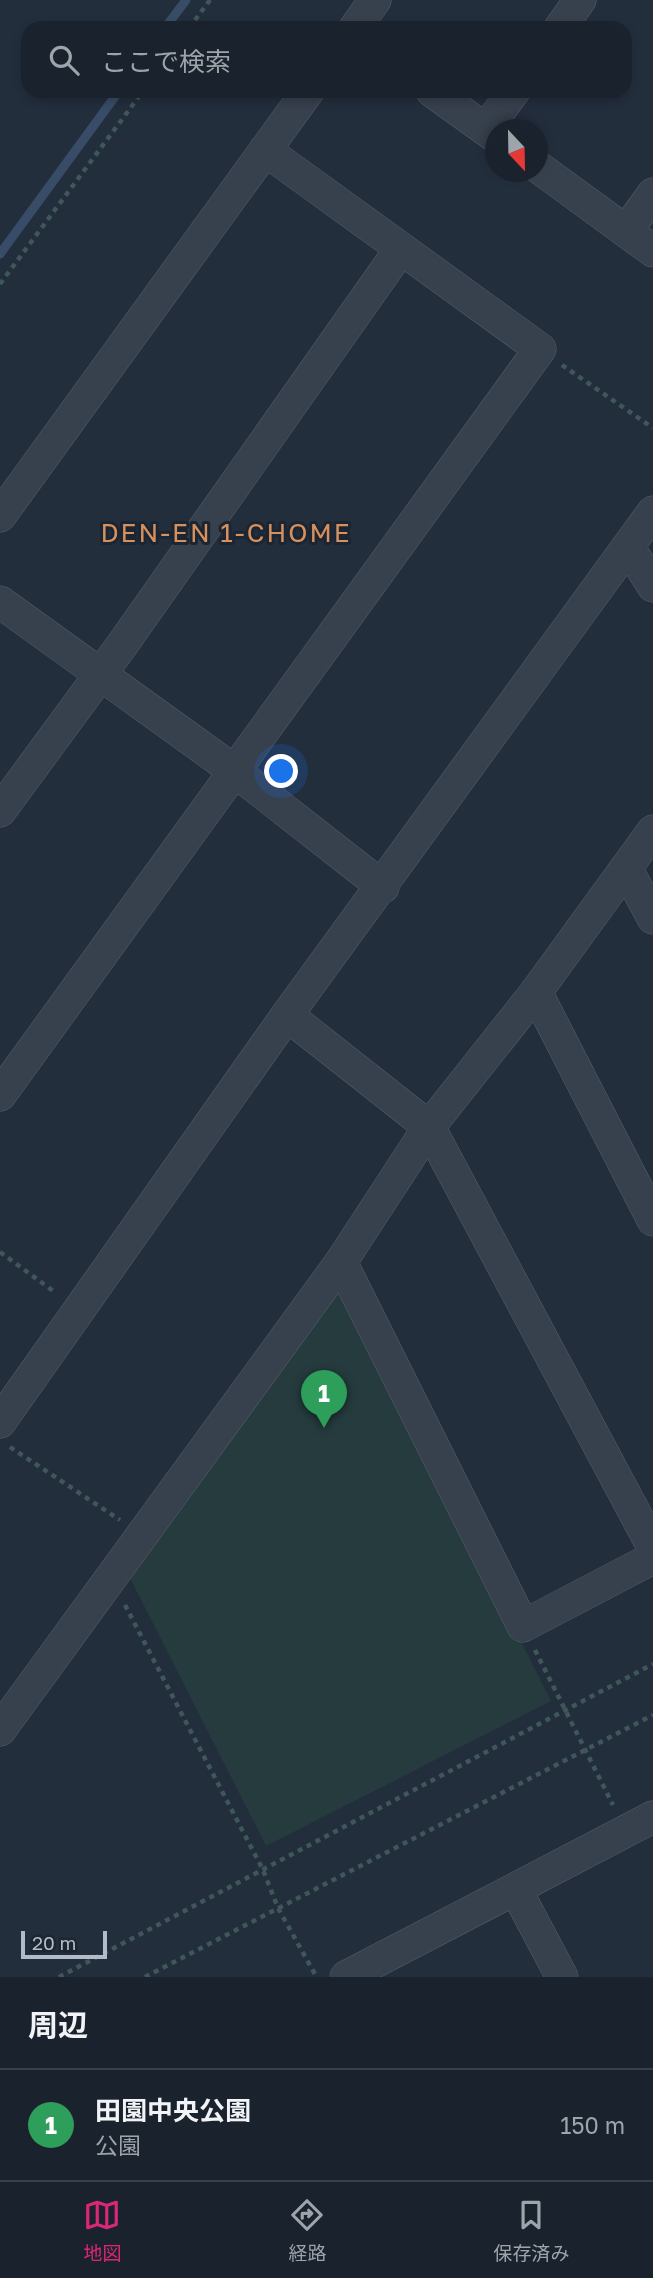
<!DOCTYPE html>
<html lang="ja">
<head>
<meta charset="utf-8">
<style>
  body { margin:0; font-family:"Golos Text","Noto Sans JP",sans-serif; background:#232a36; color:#f1f3f6 }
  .compass { position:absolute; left:485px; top:119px; width:63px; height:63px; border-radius:50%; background:#1a222e; box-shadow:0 4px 10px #0003; rotate:158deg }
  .scale { position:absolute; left:21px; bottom:18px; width:86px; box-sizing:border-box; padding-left:7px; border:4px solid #b2bbc8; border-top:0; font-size:19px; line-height:24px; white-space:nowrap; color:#b2bbc8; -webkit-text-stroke:5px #1c2532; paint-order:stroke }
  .you { position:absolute; left:282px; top:772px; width:24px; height:24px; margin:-18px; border:5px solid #fff; border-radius:50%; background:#1a73e8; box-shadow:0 0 0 10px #1a73e833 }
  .badge { display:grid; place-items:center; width:46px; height:46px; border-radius:50%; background:#db2777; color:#fff; font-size:23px; font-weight:700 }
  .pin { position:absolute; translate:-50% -58px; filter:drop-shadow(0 2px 4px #0008) }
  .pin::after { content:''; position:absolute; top:37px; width:24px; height:21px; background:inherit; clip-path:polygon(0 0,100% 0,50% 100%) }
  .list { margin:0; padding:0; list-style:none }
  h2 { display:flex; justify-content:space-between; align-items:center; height:91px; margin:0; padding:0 28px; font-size:30px }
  h2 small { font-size:23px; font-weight:400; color:#9fa4aa }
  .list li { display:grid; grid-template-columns:46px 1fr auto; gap:21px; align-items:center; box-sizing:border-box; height:112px; padding:0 28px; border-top:2px solid #383f4a }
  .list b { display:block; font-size:26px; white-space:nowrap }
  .list p { margin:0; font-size:23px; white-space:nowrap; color:#9fa4aa }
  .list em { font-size:23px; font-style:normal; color:#9fa4aa }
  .icon { flex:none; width:38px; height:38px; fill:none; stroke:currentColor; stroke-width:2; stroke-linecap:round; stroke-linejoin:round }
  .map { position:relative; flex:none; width:653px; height:1977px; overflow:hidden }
  .search { position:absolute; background:#1a222e; box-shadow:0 4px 10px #0003; left:21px; right:21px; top:21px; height:77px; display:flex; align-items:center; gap:18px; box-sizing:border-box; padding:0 24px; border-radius:21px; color:#9fa4aa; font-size:26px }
  .sheet { height:203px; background:#1a222e }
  nav { display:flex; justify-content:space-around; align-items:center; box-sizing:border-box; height:98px; border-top:2px solid #383f4a; background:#1a222e; font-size:19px; color:#9fa4aa }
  nav a { display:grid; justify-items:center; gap:4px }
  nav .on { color:#db2777 }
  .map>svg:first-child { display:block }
</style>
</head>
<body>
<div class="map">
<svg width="653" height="1977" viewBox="0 0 653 1977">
  <rect width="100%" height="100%" fill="#232e3d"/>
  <path fill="#253b3e" d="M338,1277L551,1701L266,1846L130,1578Z"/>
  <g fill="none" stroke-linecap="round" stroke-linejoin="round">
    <g stroke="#384c67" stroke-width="9">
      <path d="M165,28L186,0"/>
      <path d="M0,254L119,91"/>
    </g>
    <g stroke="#555e6b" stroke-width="33">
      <g id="minor">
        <path d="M355,28L375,0"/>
        <path d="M560,28L580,0"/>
        <path d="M432,91L496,137"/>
        <path d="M486,129L514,91"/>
        <path d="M538,167L653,251"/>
        <path d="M627,230L653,194"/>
        <path d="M0,516L308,91"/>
        <path d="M629,548L653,586"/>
        <path d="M0,602L236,772L383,887"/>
        <path d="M0,811L122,645L400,250"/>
        <path d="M626,868L653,918"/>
        <path d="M536,992L653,1220"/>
        <path d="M287,1015L429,1127L653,1547"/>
        <path d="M0,1095L540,349L265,150"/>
        <path d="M341,1262L523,1626L653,1558"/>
        <path d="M0,1422L287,1015L653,512"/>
        <path d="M0,1730L341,1262L429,1127L536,992L653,831"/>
        <path d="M516,1890L562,1977"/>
        <path d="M346,1977L653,1817"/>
      </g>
    </g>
    <g stroke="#3f5758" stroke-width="4.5" stroke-dasharray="5 5" stroke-linecap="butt">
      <path d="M189,28L210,0"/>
      <path d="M0,284L143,91"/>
      <path d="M562,365L653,428"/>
      <path d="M0,1252L56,1293"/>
      <path d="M10,1447L120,1520"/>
      <path d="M125,1605L263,1870L278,1908L316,1976"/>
      <path d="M535,1650L613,1805"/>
      <path d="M59,1977L653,1664"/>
      <path d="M145,1977L653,1715"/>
    </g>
    <use href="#minor" stroke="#37404d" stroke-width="32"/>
  </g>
  <g text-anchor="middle" stroke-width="6" stroke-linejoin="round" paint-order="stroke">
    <g font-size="26" letter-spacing="2" fill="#d7915f" stroke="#1c2532">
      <text x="226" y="542">DEN-EN 1-CHOME</text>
    </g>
  </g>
</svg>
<svg class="compass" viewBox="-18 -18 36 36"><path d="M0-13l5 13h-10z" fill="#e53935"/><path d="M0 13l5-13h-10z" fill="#9fa4aa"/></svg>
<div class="scale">20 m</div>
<div class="you"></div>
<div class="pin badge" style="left:324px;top:1428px;background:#2e9e5b">1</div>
<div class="search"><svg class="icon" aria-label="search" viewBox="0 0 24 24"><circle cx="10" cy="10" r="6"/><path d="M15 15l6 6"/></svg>ここで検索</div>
</div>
<section class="sheet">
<h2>周辺<small></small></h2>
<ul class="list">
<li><span class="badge" style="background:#2e9e5b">1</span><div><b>田園中央公園</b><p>公園</p></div><em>150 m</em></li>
</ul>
</section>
<nav>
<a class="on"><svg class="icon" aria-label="map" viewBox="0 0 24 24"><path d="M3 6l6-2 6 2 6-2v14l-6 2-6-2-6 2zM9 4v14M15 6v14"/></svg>地図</a>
<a><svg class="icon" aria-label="directions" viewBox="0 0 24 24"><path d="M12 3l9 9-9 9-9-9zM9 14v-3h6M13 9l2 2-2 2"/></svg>経路</a>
<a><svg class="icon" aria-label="saved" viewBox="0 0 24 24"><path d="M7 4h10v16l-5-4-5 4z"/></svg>保存済み</a>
</nav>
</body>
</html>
